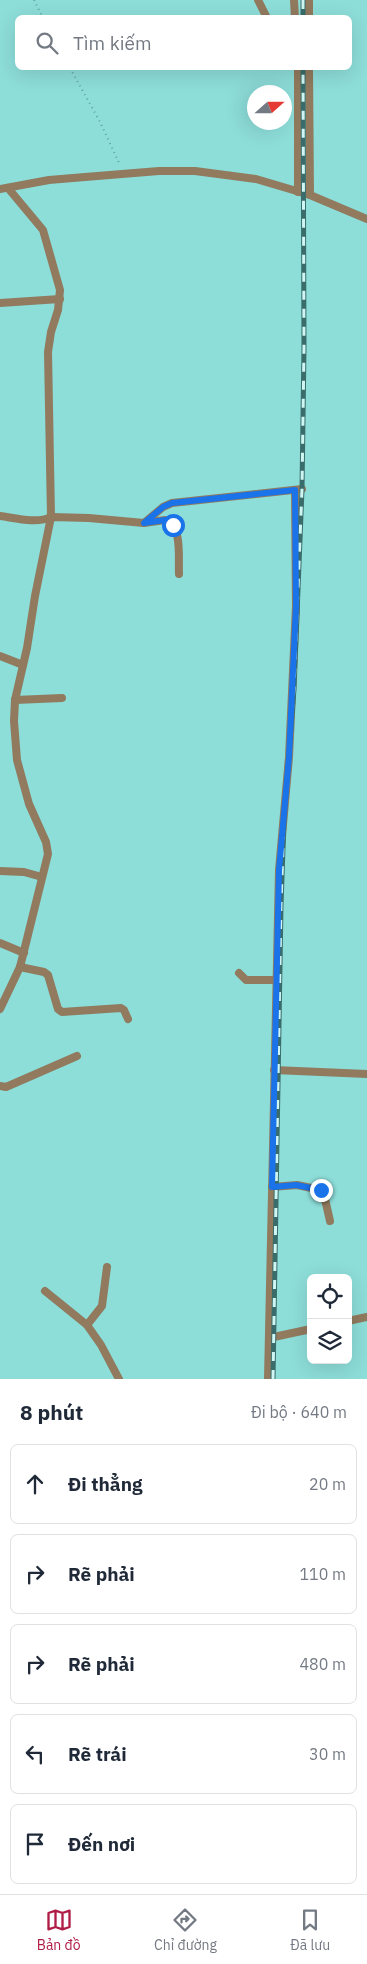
<!DOCTYPE html>
<html lang="vi">
<head>
<meta charset="utf-8">
<style>
  body { margin:0; font-family:"IBM Plex Sans",sans-serif; background:#f2f2f3; color:#1f2937 }
  .controls { position:absolute; right:15px; bottom:15px; display:grid; overflow:hidden; border-radius:8px; box-shadow:0 5px 20px #0002 }
  .controls button { width:45px; height:45px; display:grid; place-items:center; padding:0; border:0; border-bottom:1px solid #e0e1e3; background:#fff; color:#1f2937; font:25px sans-serif }
  .compass { position:absolute; left:247px; top:85px; width:45px; height:45px; border-radius:50%; background:#fff; box-shadow:0 5px 20px #0002; rotate:69deg }
  .stop { position:absolute; width:15px; height:15px; margin:-11px; border:4px solid #1a73e8; border-radius:50%; background:#fff }
  .stop.end { background:#1a73e8; border-color:#fff; box-shadow:0 1px 5px #0008 }
  .list { margin:0; padding:0; list-style:none }
  h2 { display:flex; justify-content:space-between; align-items:center; height:65px; margin:0; padding:0 20px; font-size:21px }
  h2 small { font-size:16px; font-weight:400; color:#747a83 }
  .list li { display:grid; grid-template-columns:32px 1fr auto; gap:15px; align-items:center; box-sizing:border-box; height:80px; margin:0 10px 10px; padding:0 10px; border:1px solid #e0e1e3; border-radius:8px }
  .list b { display:block; font-size:19px; white-space:nowrap }
  .list em { font-size:16px; font-style:normal; color:#747a83 }
  .icon { flex:none; width:28px; height:28px; fill:none; stroke:currentColor; stroke-width:2; stroke-linecap:round; stroke-linejoin:round }
  .map { position:relative; flex:none; width:367px; height:1379px; overflow:hidden }
  .search { position:absolute; background:#fff; box-shadow:0 5px 20px #0002; left:15px; right:15px; top:15px; height:55px; display:flex; align-items:center; gap:12px; box-sizing:border-box; padding:0 18px; border-radius:8px; color:#747a83; font-size:19px }
  .sheet { height:515px; background:#fff }
  nav { display:flex; justify-content:space-around; align-items:center; box-sizing:border-box; height:70px; border-top:1px solid #e0e1e3; background:#fff; font-size:14px; color:#747a83 }
  nav a { display:grid; justify-items:center; gap:2px }
  nav .on { color:#af1c45 }
  .map>svg:first-child { display:block }
</style>
</head>
<body>
<div class="map">
<svg width="367" height="1379" viewBox="0 0 367 1379">
  <rect width="100%" height="100%" fill="#8dddd9"/>
  <g fill="none" stroke-linecap="round" stroke-linejoin="round">
    <g stroke="#61a29f" stroke-width="2" stroke-dasharray="1 4" stroke-linecap="butt">
      <path d="M34,0L43,18"/>
      <path d="M70,68L100,122L120,165"/>
    </g>
    <g stroke="#917a5e" stroke-width="8">
      <path d="M258,0L267,18"/>
      <path d="M294,0L295,18"/>
      <path d="M309,0V18"/>
      <path d="M309,68L310,195"/>
      <path d="M0,189L49,180L85,177L159,171H195L256,179L310,195L367,219"/>
      <path d="M298,192V68"/>
      <path d="M0,303L60,299"/>
      <path d="M0,516C15,518 37,524 51,517L89,518L144,523L163,507L172,503L302,489"/>
      <path d="M144,523L165,520C183,526 178,558 179,574"/>
      <path d="M0,656L23,665"/>
      <path d="M15,700L62,698"/>
      <path d="M0,871L24,872L42,877"/>
      <path d="M0,943L24,953"/>
      <path d="M20,967L44,972L48,975L58,1009L62,1012L121,1008L124,1010L128,1019"/>
      <path d="M239,973L246,980H276"/>
      <path d="M0,1009L20,967L48,854L46,842L29,804L17,760L14,721L15,700L27,648L35,596L51,517L48,352L51,332L58,310L60,290L43,230L8,188"/>
      <path d="M274,1070L367,1074"/>
      <path d="M0,1086L6,1087L77,1056"/>
      <path d="M272,1187L297,1185L321,1190L325,1199L330,1221"/>
      <path d="M107,1267L102,1306L87,1325L101,1345L119,1379"/>
      <path d="M45,1291L87,1325"/>
      <path d="M348,1321L367,1317"/>
      <path d="M269,1338L311,1329"/>
      <path d="M268,1379L279,870L289,757L296,606L295,490"/>
    </g>
    <g stroke="#396c6a" stroke-width="5">
      <g id="rail">
        <path d="M303,0V18"/>
        <path d="M273,1379L281,905L284,820L294,689L302,489L304,347L303,68"/>
      </g>
    </g>
    <use href="#rail" stroke="#cff6f3" stroke-width="3" stroke-dasharray="9" stroke-linecap="butt"/>
  </g>
  <g fill="none" stroke-linecap="round" stroke-linejoin="round">
    <path stroke="#1a73e8" stroke-width="6" d="M173,525L165,520L144,523L163,507L172,503L295,490L296,606L289,757L279,870L272,1187L296,1185L321,1190"/>
  </g>
</svg>
<div class="controls">
<button><svg class="icon" aria-label="locate" viewBox="0 0 24 24"><circle cx="12" cy="12" r="6"/><path d="M12 2v4M12 18v4M2 12h4M18 12h4"/></svg></button>
<button><svg class="icon" aria-label="layers" viewBox="0 0 24 24"><path d="M12 4l9 5-9 5-9-5zM3 14l9 5 9-5"/></svg></button>
</div>
<svg class="compass" viewBox="-18 -18 36 36"><path d="M0-13l5 13h-10z" fill="#e53935"/><path d="M0 13l5-13h-10z" fill="#747a83"/></svg>
<div class="stop" style="left:173px;top:525px"></div>
<div class="stop end" style="left:321px;top:1190px"></div>
<div class="search"><svg class="icon" aria-label="search" viewBox="0 0 24 24"><circle cx="10" cy="10" r="6"/><path d="M15 15l6 6"/></svg>Tìm kiếm</div>
</div>
<section class="sheet">
<h2>8 phút<small>Đi bộ · 640 m</small></h2>
<ul class="list">
<li><svg class="icon" aria-label="ahead" viewBox="0 0 24 24"><path d="M12 20V5M6 11l6-6 6 6"/></svg><div><b>Đi thẳng</b></div><em>20 m</em></li>
<li><svg class="icon" aria-label="right" viewBox="0 0 24 24"><path d="M7 20v-9h11M14 6l5 5-5 5"/></svg><div><b>Rẽ phải</b></div><em>110 m</em></li>
<li><svg class="icon" aria-label="right" viewBox="0 0 24 24"><path d="M7 20v-9h11M14 6l5 5-5 5"/></svg><div><b>Rẽ phải</b></div><em>480 m</em></li>
<li><svg class="icon" aria-label="left" viewBox="0 0 24 24"><path d="M17 20v-9H6M10 6l-5 5 5 5"/></svg><div><b>Rẽ trái</b></div><em>30 m</em></li>
<li><svg class="icon" aria-label="arrive" viewBox="0 0 24 24"><path d="M6 21V4h12l-3 4 3 4H6"/></svg><div><b>Đến nơi</b></div></li>
</ul>
</section>
<nav>
<a class="on"><svg class="icon" aria-label="map" viewBox="0 0 24 24"><path d="M3 6l6-2 6 2 6-2v14l-6 2-6-2-6 2zM9 4v14M15 6v14"/></svg>Bản đồ</a>
<a><svg class="icon" aria-label="directions" viewBox="0 0 24 24"><path d="M12 3l9 9-9 9-9-9zM9 14v-3h6M13 9l2 2-2 2"/></svg>Chỉ đường</a>
<a><svg class="icon" aria-label="saved" viewBox="0 0 24 24"><path d="M7 4h10v16l-5-4-5 4z"/></svg>Đã lưu</a>
</nav>
</body>
</html>
